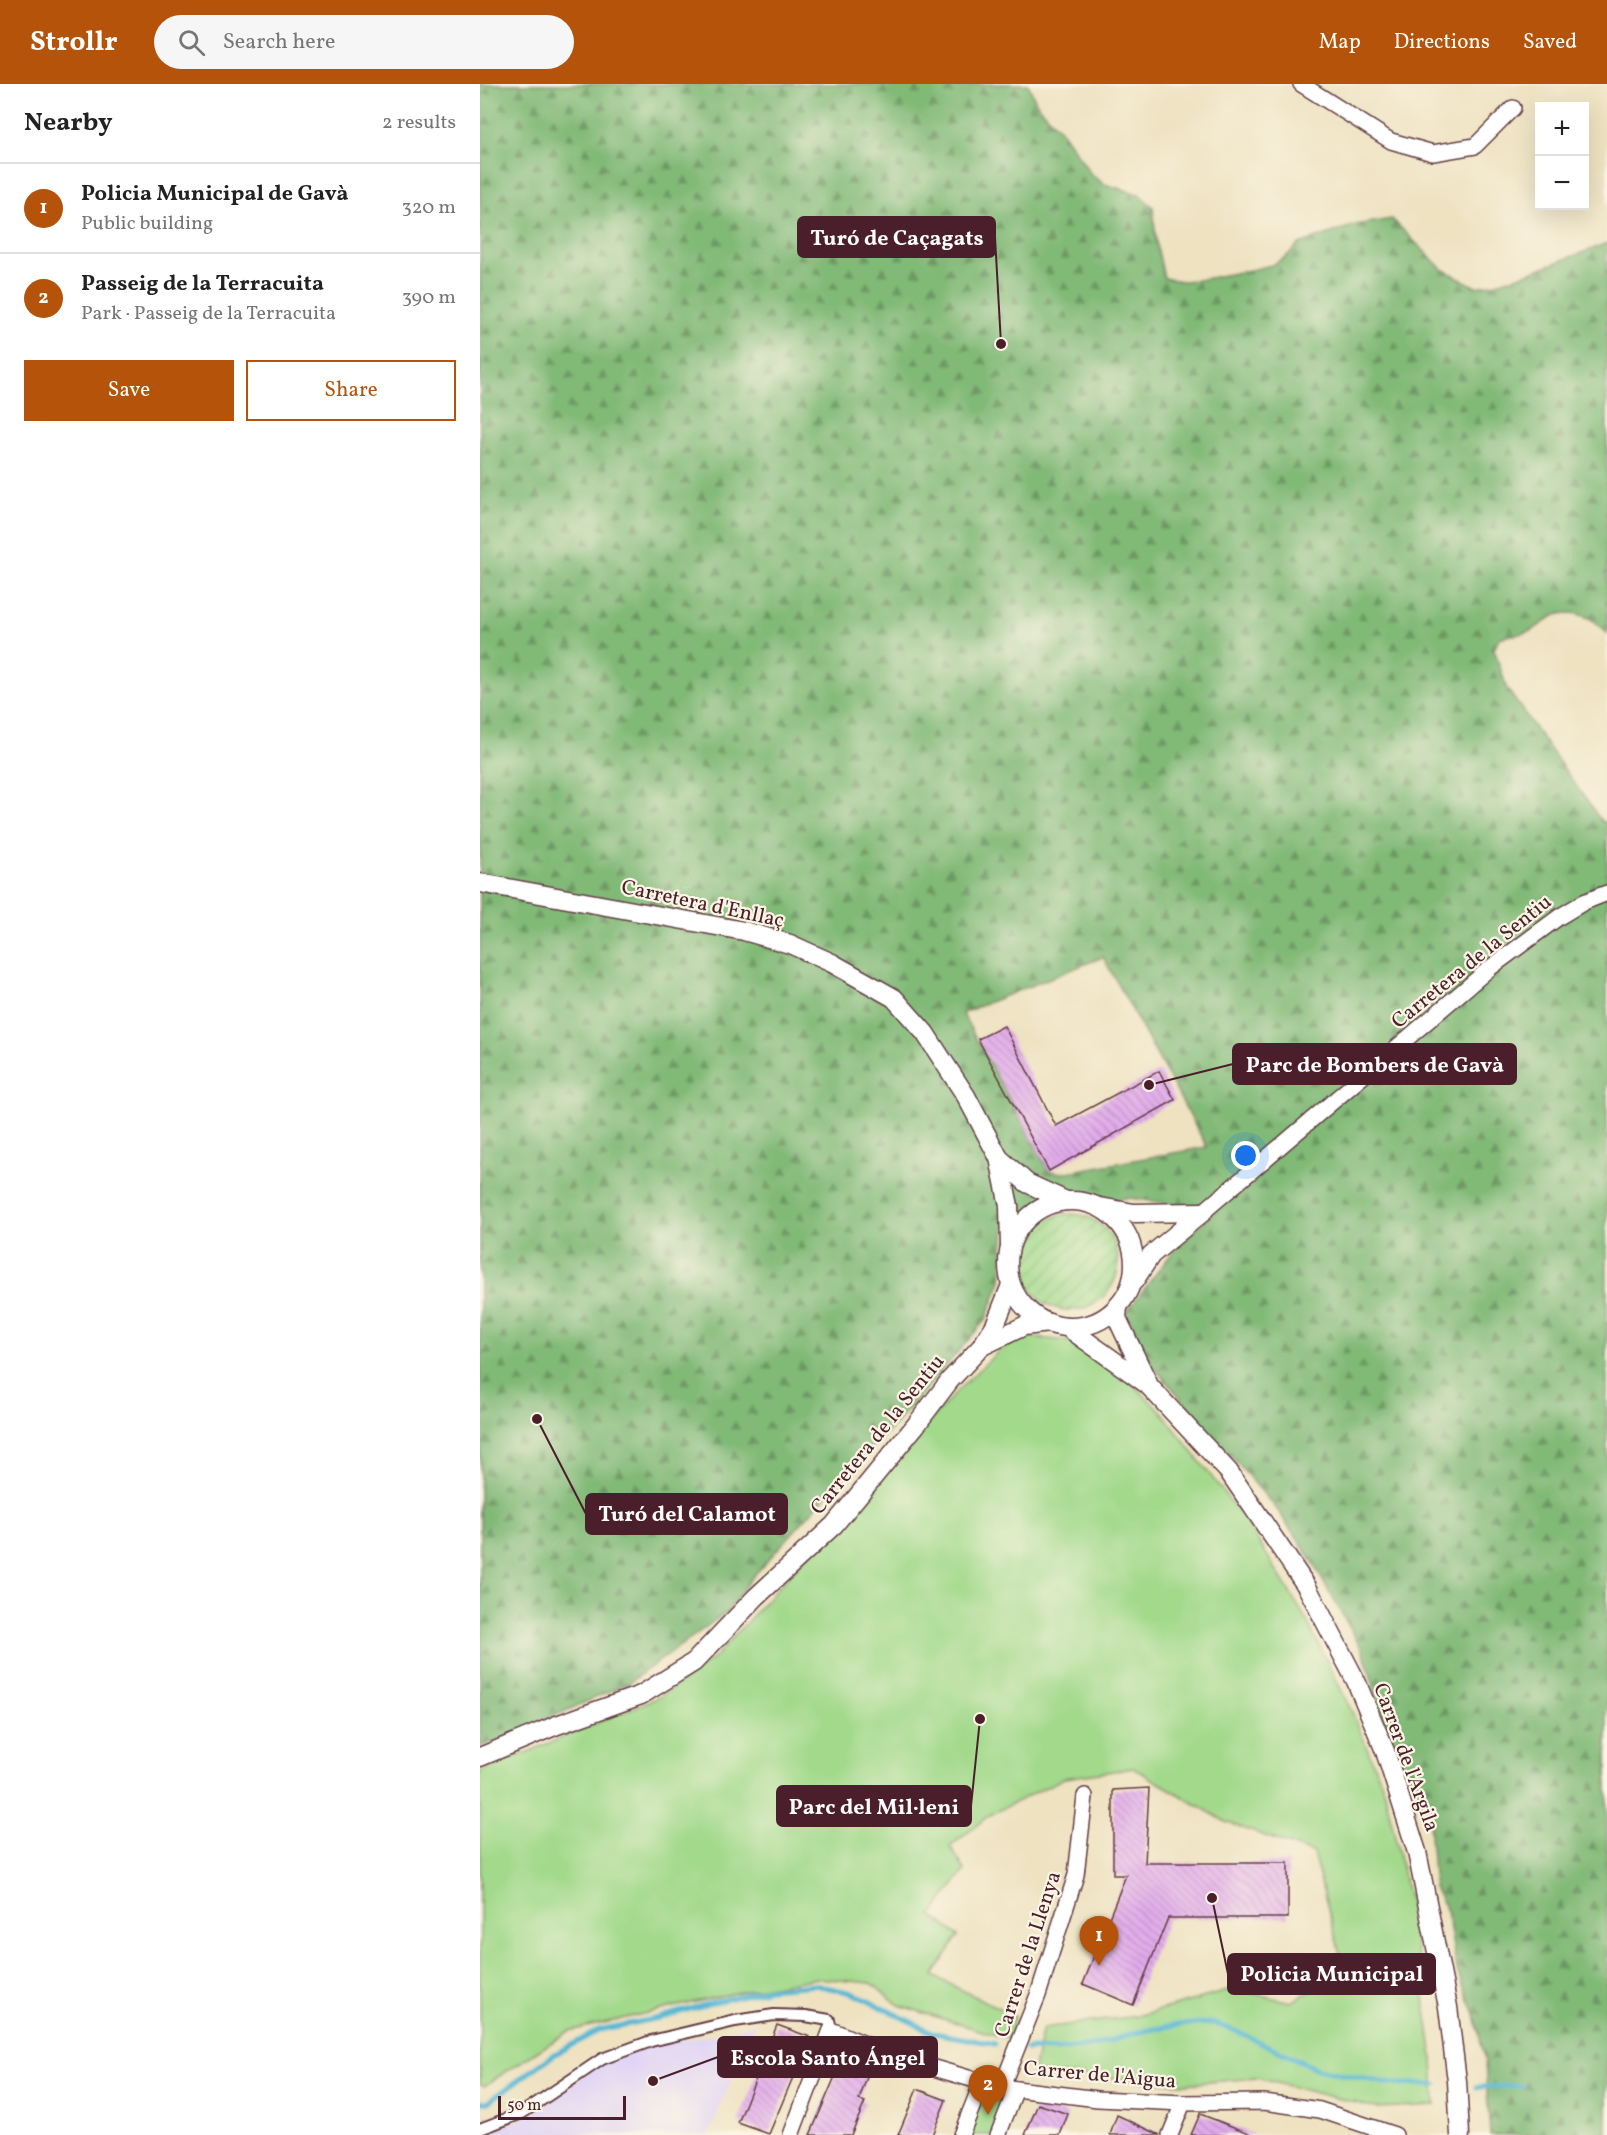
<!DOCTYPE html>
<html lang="en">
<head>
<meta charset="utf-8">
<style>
  body { margin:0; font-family:Vollkorn,serif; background:#f6f6f6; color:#222 }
  .controls { position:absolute; right:18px; top:18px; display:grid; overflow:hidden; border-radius:0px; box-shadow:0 6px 24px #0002 }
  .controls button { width:54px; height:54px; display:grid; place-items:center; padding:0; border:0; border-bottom:2px solid #e0e0e0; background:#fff; color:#222; font:30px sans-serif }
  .scale { position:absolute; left:18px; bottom:15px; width:128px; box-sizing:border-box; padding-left:6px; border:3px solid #4a1f2b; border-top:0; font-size:16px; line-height:21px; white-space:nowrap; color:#4a1f2b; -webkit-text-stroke:4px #fcf5e5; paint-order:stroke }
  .you { position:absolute; left:766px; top:1072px; width:21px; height:21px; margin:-15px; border:4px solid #fff; border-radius:50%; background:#1a73e8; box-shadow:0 0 0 9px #1a73e833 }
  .badge { display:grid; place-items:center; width:39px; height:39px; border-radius:50%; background:#b45309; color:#fff; font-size:20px; font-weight:700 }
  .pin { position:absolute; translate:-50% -50px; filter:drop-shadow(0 2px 3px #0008) }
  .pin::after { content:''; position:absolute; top:32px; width:21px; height:18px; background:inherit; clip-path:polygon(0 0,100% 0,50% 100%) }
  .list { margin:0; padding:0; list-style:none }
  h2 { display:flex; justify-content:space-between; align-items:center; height:78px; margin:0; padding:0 24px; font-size:26px }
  h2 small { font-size:20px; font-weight:400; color:#767676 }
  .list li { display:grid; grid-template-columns:39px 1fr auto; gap:18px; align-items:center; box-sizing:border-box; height:90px; padding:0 24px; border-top:2px solid #e0e0e0 }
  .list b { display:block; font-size:22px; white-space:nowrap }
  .list p { margin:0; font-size:20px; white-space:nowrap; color:#767676 }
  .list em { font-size:20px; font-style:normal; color:#767676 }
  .actions { display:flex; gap:12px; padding:18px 24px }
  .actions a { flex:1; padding:14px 0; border:2px solid #b45309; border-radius:0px; text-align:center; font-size:21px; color:#b45309 }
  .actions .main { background:#b45309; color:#fff }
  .icon { flex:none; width:33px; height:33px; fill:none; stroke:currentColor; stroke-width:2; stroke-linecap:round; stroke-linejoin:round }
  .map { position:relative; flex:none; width:1127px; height:2051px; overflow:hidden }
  header { display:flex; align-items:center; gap:36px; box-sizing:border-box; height:84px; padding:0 30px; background:#b45309; color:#fff }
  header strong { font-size:28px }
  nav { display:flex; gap:33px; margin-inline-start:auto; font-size:21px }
  .search { width:420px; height:54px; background:#f6f6f6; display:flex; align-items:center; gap:15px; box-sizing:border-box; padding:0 21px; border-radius:33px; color:#767676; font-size:22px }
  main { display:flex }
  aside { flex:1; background:#fff }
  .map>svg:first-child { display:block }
</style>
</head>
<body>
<header>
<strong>Strollr</strong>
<div class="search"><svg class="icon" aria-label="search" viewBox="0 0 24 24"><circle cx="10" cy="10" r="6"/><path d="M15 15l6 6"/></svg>Search here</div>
<nav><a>Map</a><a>Directions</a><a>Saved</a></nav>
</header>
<main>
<aside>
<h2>Nearby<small>2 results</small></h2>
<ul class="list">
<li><span class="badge">1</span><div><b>Policia Municipal de Gavà</b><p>Public building</p></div><em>320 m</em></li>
<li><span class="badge">2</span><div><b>Passeig de la Terracuita</b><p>Park · Passeig de la Terracuita</p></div><em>390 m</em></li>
</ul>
<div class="actions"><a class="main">Save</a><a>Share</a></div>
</aside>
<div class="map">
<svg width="1127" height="2051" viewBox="0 0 1127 2051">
  <defs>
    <pattern id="forest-firs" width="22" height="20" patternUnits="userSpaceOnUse" patternTransform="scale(1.5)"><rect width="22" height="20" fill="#81b977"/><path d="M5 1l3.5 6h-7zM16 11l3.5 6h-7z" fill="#6c9662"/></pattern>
    <pattern id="garden-furrows" width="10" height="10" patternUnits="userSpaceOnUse" patternTransform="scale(1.5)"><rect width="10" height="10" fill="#a2d98b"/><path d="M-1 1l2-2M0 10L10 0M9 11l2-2" fill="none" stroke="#8dba78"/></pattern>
    <pattern id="building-back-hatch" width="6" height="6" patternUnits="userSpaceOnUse" patternTransform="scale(1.5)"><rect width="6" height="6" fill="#e2abec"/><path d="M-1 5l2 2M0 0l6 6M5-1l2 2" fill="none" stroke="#b98bbf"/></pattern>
  </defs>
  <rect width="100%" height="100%" fill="#fcf5e5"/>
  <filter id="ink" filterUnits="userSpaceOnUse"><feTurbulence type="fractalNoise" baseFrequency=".0167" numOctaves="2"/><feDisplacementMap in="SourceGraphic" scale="12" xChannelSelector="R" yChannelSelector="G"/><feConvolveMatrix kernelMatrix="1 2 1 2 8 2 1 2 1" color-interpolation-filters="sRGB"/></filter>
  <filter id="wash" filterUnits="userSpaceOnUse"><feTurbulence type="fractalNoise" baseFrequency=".008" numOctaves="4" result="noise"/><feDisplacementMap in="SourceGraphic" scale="24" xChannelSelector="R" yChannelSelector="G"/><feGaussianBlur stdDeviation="1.35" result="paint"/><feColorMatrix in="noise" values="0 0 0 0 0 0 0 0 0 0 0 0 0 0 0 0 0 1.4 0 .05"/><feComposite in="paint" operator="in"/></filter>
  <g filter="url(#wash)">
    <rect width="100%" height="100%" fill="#eee2c1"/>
    <path fill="#dfd4f5" d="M273,1940L229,2051H0L48,2032L69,2019L105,1990L127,1976L186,1957L227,1953Z"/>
    <g fill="#a2d98b" stroke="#767c5b" stroke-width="1.5">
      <path d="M546,1253L590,1257L628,1277L681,1327L767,1439L825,1533L872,1628L904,1705L930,1819L953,1974L955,2021L896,2024L777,1994L704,2000L553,1988L563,1944L658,1932L754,1905L811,1918L865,1888L833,1769L746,1738L654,1684L584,1694L508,1732L470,1763L485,1786L452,1831L478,1852L453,1892L535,1932L528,1955L419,1921L391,1899L338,1894L254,1909L89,1947L4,2002L0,2001V1688L181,1612L234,1574L480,1304L521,1265Z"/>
      <path d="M505,2007L529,2011L513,2051H487Z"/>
    </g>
    <path fill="url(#forest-firs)" stroke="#666c51" stroke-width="1.5" fill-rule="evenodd" d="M0,0H548L557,20L583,49L610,89L624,100L659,110L673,123L676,158L684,194L702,197L719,196L775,185L792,181L807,172L819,160L875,141L912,135L962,185L996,203L1017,199L1051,188L1127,159V549C1114,533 1092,523 1072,533C1063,538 1056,546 1047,548C1038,551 1028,551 1019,554L1014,565L1027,605L1122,738H1127V2051H1010L1005,1978L995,1930L977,1887L967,1827L954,1804L949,1737L908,1648L883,1567L827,1469L796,1424L672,1281L646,1228L692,1169L736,1126L649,1114L526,1130L521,1197L506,1235L416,1340L386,1368L269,1497L248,1527L150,1598L26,1654L0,1663ZM623,873L727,1063L582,1089L569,1087L482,929Z"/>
    <circle fill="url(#garden-furrows)" stroke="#767c5b" stroke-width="1.5" cx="590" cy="1178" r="48"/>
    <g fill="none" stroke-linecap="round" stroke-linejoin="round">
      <g stroke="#56b8d4" stroke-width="5">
        <path d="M546,1965L578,1966L617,1961L659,1948L695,1941L733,1939L763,1950L837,1985L911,2000H956"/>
        <path d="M997,2003L1043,2002"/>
        <path d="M0,2018H8L75,1970L119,1946L179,1934L234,1918L289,1905L336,1901L372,1909L454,1949L515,1960"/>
      </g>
    </g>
    <g id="blocks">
      <g fill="url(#building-back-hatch)">
        <path d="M524,942L576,1042L679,987L695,1016L569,1087L498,955Z"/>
        <path d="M669,1704L665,1779H808V1834H688L653,1921L603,1900L646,1791H633V1706Z"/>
        <path d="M297,1941L330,1953L289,2050L258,2039Z"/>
        <path d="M363,1974L391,1982L379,2016L385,2018L371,2051H330Z"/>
        <path d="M437,2005L466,2016L452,2051H418Z"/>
        <path d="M558,2020L588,2030L580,2051H545Z"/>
        <path d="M720,2030L772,2050L771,2051H711Z"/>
        <path d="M637,2031L680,2051H630Z"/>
      </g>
    </g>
  </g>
  <g filter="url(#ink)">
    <use href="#blocks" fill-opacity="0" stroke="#633c42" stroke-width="1.5"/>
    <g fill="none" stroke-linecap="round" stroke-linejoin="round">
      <g stroke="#633c42" stroke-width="14">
        <path id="pedestrian" d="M0,2045L42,2029L122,1975L171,1957L255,1937L294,1931L326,1932L349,1936L351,1946"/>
      </g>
      <g stroke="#633c42" stroke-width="18">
        <g id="minor">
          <path d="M821,0L911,57L953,69L995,62L1033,24"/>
          <path d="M723,1128L1010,884L1079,833L1104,818L1127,809"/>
          <path d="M522,2002L558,1911L596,1791L605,1712"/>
          <path d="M311,2051L351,1946L416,1973L502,1998L536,2005L618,2015L703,2019L784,2018L840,2026L915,2051"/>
          <path d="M481,2051L502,1998"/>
          <path d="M518,2051L536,2005"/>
          <path d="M690,2051L703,2019"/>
        </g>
      </g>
      <g stroke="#633c42" stroke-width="21">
        <g id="tertiary">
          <path d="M0,799L264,847L310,860L352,879L414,914L445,949L486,1012L519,1074L529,1122L530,1162"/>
          <path d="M519,1074L547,1099L586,1117"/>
          <circle cx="591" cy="1180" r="63"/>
          <path d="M620,1123L654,1129L723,1128"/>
          <path d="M654,1197L671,1171L723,1128"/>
          <path d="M638,1222L637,1234L668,1299"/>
          <path d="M587,1243L668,1301L749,1388L827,1503L876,1597L905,1667L937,1768L968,1923L977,1997L980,2051"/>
          <path d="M502,1262L544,1242L569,1239"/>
          <path d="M0,1673L77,1641L161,1611L214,1578L276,1513L354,1441L436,1341L470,1296L501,1263L515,1241L531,1201"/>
        </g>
      </g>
      <use href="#pedestrian" stroke="#fff" stroke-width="10"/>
      <use href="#minor" stroke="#fff" stroke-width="15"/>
      <use href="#tertiary" stroke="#fff" stroke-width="18"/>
    </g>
  </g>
  <g text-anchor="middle" stroke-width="4.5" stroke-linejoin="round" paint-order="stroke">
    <g font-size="21" fill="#4a1f2b" stroke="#fcf5e5">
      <text transform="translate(223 819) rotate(12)" y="7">Carretera d'Enllaç</text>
      <text transform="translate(991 877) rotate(-39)" y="7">Carretera de la Sentiu</text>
      <text transform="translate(397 1350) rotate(-51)" y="7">Carretera de la Sentiu</text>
      <text transform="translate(927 1673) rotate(70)" y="7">Carrer de l'Argila</text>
      <text transform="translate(547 1870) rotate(-72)" y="7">Carrer de la Llenya</text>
      <text transform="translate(620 1990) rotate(5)" y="7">Carrer de l'Aigua</text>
    </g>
  </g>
  <path fill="none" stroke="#4a1f2b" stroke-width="2" d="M521 260L515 153M669 1001L753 980M57 1335L106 1430M500 1635L491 1722M732 1814L748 1890M173 1997L238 1973"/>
  <g fill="#4a1f2b" stroke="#fcf5e5" stroke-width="2">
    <circle cx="521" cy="260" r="6"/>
    <circle cx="669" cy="1001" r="6"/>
    <circle cx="57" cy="1335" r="6"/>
    <circle cx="500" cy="1635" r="6"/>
    <circle cx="732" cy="1814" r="6"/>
    <circle cx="173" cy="1997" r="6"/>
  </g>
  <g fill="#4a1f2b" stroke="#4a1f2b" stroke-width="2">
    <rect x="318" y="133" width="197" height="40" rx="6"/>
    <rect x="753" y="960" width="283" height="40" rx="6"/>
    <rect x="106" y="1410" width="201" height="40" rx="6"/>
    <rect x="297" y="1702" width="194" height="40" rx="6"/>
    <rect x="748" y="1870" width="207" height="40" rx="6"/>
    <rect x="238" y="1953" width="219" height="40" rx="6"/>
  </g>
  <g font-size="22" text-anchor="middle" font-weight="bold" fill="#fff">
    <text x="417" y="161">Turó de Caçagats</text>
    <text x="895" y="988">Parc de Bombers de Gavà</text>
    <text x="207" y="1437">Turó del Calamot</text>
    <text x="394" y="1730">Parc del Mil·leni</text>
    <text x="852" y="1897">Policia Municipal</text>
    <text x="348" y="1981">Escola Santo Ángel</text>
  </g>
</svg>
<div class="controls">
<button>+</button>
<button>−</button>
</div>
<div class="scale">50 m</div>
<div class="you"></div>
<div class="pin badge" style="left:619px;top:1882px">1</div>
<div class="pin badge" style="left:508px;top:2031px">2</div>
</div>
</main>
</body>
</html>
